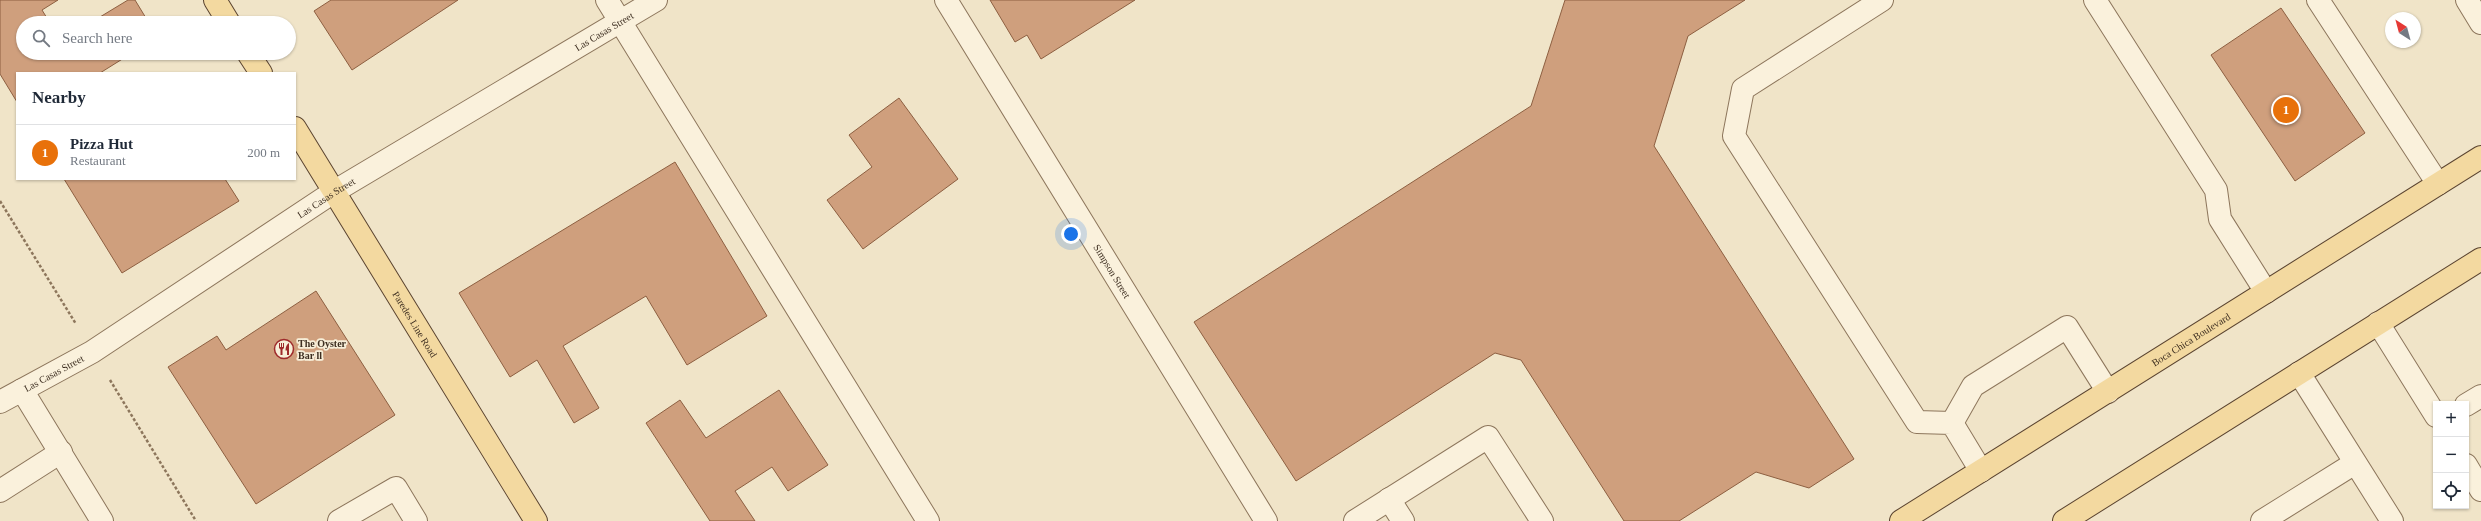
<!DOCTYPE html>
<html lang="en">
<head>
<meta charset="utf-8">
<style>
  body { margin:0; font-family:Georgia,serif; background:#f6f6f7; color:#1f2937 }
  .controls { position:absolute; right:12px; bottom:12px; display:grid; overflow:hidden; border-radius:0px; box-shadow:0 1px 3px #0004 }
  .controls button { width:36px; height:36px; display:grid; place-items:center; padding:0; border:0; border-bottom:1px solid #e0e1e3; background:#fff; color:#1f2937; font:20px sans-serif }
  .compass { position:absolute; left:2385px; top:12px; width:36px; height:36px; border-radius:50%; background:#fff; box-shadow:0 1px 3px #0004; rotate:324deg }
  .you { position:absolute; left:1071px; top:234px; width:14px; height:14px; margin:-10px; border:3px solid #fff; border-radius:50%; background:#1a73e8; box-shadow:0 0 0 6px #1a73e833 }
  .badge { display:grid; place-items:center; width:26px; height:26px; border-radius:50%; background:#db2777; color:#fff; font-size:13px; font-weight:700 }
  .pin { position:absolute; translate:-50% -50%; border:2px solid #fff; box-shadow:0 1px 4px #0006 }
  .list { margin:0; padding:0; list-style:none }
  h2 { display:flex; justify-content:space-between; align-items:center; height:52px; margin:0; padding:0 16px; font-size:17px }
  h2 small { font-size:13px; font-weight:400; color:#747a83 }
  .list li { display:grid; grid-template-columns:26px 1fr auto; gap:12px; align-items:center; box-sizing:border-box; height:56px; padding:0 16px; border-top:1px solid #e0e1e3 }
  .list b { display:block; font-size:15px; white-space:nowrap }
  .list p { margin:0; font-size:13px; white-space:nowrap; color:#747a83 }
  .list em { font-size:13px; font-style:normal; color:#747a83 }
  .icon { flex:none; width:22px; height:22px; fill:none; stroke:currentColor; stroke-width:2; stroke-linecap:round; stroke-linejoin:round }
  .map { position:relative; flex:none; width:2481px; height:521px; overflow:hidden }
  .search { position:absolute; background:#fff; box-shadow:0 1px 3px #0004; left:16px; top:16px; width:280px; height:44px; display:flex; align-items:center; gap:10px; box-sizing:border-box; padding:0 14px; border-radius:22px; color:#747a83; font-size:15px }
  .panel { position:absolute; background:#fff; box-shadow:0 1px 3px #0004; left:16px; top:72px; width:280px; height:108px; border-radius:0px }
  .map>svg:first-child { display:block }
</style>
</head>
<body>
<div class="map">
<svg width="2481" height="521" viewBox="0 0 2481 521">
  <rect width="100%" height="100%" fill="#f0e4c8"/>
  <g fill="#cf9f7d" stroke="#8d5f41">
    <path d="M0,0H58L42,10L50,23H23V53H132L100,73H17V102L0,74Z"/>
    <path d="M128,0H135L149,23H90Z"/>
    <path d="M331,0H458L352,70L314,11Z"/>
    <path d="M990,0H1135L1041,59L1027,35L1015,42Z"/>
    <path d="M1565,0H1745L1688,36L1654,146L1854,459L1809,488L1756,472L1679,521H1624L1521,360L1495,353L1296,481L1194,322L1531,106Z"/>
    <path d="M2281,8L2365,133L2295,181L2211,55Z"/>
    <path d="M899,98L958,179L863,249L827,200L872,167L849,135Z"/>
    <path d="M675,162L767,316L687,365L646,296L563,346L599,408L574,423L537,360L510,377L459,293Z"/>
    <path d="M64,179H225L239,201L122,273Z"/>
    <path d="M316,291L395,415L256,504L168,367L217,336L226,350Z"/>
    <path d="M779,390L828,465L788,491L772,467L735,491L755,521H710L646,423L680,400L706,438Z"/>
  </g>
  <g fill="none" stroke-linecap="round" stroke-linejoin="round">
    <g stroke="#8d765c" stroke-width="24">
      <g id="lane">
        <path d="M607,0L928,521"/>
        <path d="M1882,0L1743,89L1734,136L1917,422L1952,423L1981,471"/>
        <path d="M2095,0L2216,190L2220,219L2266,292"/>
        <path d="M2318,0L2438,184"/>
        <path d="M2467,0L2481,23"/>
        <path d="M2378,323L2436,416"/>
        <path d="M2299,373L2392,521"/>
        <path d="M22,390L102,521"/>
        <path d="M2466,405L2481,396"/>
        <path d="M1952,423L1973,386L2067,327L2108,392"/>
        <path d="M2466,465L2481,490"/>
        <path d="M0,491L61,452"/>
        <path d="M1389,499L1403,521"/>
        <path d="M339,521L396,488L416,521"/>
        <path d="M1355,521L1488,437L1542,521"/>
        <path d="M2262,521L2355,463"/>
      </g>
    </g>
    <g stroke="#8d765c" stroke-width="24">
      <g id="street">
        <path id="s1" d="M946,0L1266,521"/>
        <path id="s2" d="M0,402L92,352L335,191L656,0"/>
      </g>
    </g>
    <g stroke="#5b4430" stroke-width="24">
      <g id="primary">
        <path d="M215,0L229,23"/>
        <path d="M248,53L261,73"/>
        <path id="s3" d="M295,128L536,521"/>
        <path id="s4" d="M1901,521L2481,157"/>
        <path d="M2064,521L2481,259"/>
      </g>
    </g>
    <g stroke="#8d765c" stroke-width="2.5" stroke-dasharray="3 2" stroke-linecap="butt">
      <path d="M0,201L76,324"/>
      <path d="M110,380L196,521"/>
    </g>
    <use href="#lane" stroke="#faf1dc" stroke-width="22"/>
    <use href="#street" stroke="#faf1dc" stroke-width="22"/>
    <use href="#primary" stroke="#f3d9a0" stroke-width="22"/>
  </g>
  <defs>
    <g id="restaurant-ring" transform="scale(1)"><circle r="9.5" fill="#f7eed8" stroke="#9e2a2b" stroke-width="1.5"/><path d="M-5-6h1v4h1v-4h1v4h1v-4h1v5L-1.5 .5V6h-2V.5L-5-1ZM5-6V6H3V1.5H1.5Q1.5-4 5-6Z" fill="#9e2a2b"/></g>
  </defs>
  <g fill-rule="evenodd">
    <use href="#restaurant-ring" x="284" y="349"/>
  </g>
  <g text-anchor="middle" stroke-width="3.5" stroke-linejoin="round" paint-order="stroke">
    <g font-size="10" fill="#3d2e20" stroke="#f7eed8">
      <text dy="4" stroke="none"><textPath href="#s2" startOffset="709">Las Casas Street</textPath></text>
      <text dy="4" stroke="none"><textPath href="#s2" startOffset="385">Las Casas Street</textPath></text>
      <text dy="4" stroke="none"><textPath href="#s1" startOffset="318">Simpson Street</textPath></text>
      <text dy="4" stroke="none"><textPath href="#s3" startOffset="230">Paredes Line Road</textPath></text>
      <text dy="4" stroke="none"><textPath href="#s4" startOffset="342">Boca Chica Boulevard</textPath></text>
      <text dy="4" stroke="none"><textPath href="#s2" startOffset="61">Las Casas Street</textPath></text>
    </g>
    <g font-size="10" font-weight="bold" fill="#3d2e20" stroke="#f7eed8" text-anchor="start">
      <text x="298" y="347">The Oyster<tspan x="298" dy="12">Bar ll</tspan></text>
    </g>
  </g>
</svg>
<div class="controls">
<button>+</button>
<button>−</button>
<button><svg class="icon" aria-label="locate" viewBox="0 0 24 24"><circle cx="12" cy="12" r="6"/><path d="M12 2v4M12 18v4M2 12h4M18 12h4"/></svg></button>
</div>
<svg class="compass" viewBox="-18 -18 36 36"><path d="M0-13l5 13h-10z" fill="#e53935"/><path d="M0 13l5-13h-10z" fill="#747a83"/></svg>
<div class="you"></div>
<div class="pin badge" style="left:2286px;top:110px;background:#e8710a">1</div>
<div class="search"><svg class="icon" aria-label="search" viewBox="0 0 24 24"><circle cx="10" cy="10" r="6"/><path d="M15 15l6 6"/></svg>Search here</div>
<section class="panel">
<h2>Nearby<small></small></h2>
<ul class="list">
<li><span class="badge" style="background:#e8710a">1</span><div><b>Pizza Hut</b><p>Restaurant</p></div><em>200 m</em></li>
</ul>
</section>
</div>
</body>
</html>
